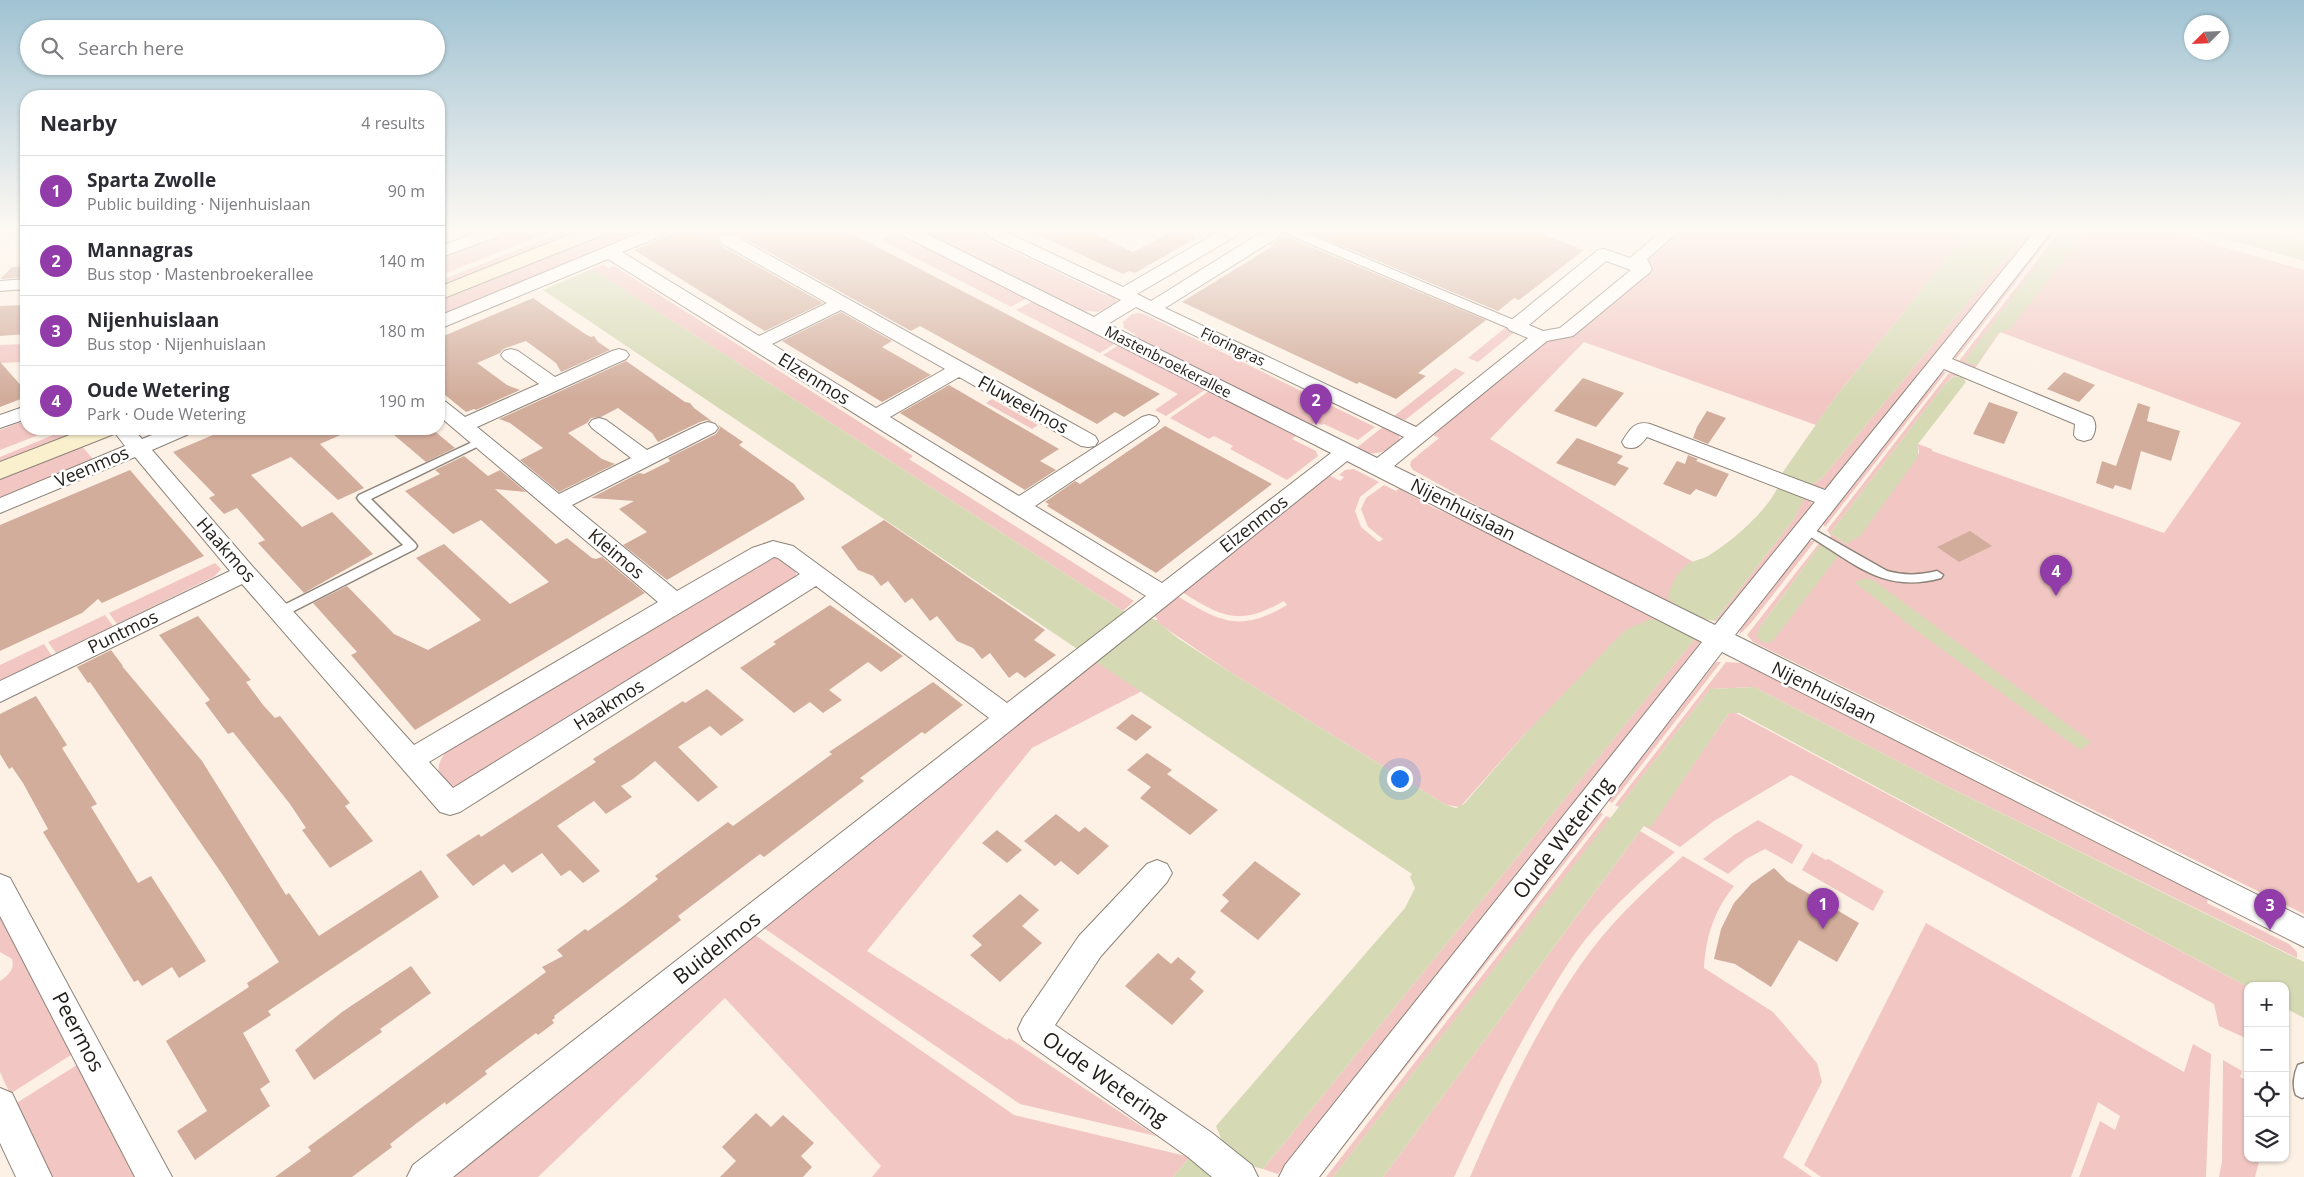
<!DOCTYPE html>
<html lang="en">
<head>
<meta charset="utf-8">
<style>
  body { margin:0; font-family:"Open Sans",sans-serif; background:#f2f2f3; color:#2b2b33 }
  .controls { position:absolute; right:15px; bottom:15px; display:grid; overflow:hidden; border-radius:10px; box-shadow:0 1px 4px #0004 }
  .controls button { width:45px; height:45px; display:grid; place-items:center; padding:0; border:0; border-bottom:1px solid #e1e1e2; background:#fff; color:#2b2b33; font:25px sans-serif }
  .compass { position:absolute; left:2184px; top:15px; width:45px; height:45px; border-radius:50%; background:#fff; box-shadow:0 1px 4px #0004; rotate:246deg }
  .you { position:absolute; left:1399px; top:778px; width:18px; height:18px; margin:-12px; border:4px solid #fff; border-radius:50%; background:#1a73e8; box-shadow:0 0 0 8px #1a73e833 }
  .badge { display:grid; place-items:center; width:32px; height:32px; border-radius:50%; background:#923ca9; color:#fff; font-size:16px; font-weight:700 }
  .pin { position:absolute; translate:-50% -41px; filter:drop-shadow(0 1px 2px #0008) }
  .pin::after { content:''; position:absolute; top:26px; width:18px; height:15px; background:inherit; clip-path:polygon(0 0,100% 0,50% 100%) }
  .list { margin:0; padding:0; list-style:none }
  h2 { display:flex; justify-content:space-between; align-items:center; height:65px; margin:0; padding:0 20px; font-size:21px }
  h2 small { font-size:16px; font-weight:400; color:#7c7c81 }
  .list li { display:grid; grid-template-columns:32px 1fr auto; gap:15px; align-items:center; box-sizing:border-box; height:70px; padding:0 20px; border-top:1px solid #e1e1e2 }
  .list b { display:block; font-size:19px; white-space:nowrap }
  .list p { margin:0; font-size:16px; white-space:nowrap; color:#7c7c81 }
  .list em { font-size:16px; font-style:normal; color:#7c7c81 }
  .icon { flex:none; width:28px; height:28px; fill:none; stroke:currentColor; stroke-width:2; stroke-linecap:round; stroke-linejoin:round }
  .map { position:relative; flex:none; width:2304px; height:1177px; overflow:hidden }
  .search { position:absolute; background:#fff; box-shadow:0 1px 4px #0004; left:20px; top:20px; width:425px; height:55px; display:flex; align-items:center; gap:12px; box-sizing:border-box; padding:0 18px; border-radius:28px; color:#7c7c81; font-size:19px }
  .panel { position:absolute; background:#fff; box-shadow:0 1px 4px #0004; left:20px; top:90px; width:425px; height:345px; border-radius:20px }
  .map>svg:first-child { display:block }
</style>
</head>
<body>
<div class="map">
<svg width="2304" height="1177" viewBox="0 0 2304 1177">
  <rect width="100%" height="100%" fill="#fdf1e5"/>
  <g fill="#f2c7c3" fill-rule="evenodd">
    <path d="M501,232H549L439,276V260L450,256L447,253Z"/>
    <path d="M562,232H586L439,292V281Z"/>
    <path d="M599,232H647L619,244L615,241L607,244L611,247L439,316V297Z"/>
    <path d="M921,232H974L1105,295L1110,294L1115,296L1117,302L1099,312L1077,310Z"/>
    <path d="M1679,232H1968L1833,400L1816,425L1584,342L1490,439L1693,562L1687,565L1678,607L1498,517L1413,470L1410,465L1411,461L1439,438L1433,435L1547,341L1650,271L1647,258Z"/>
    <path d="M2026,232H2033L1827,489L1810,486L1822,478Z"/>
    <path d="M2051,232H2055L1956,359L1954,357Z"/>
    <path d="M2059,232H2172L2304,270V914L1753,642L1747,635L1820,542L1825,543L1831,536L1827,530L1949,373L1968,377L1966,380L1960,376H1953L1945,384L1831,532L1832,534L1846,544L1919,453L1918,444L1932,449V451L2164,533L2241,423L2000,332L1974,370L1959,361ZM1821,544L1838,555L1760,627Z"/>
    <path d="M897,233L1027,298L1011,307L881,240Z"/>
    <path d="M603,265L609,268L614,266L913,456L909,459L1134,601L1123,611L592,269Z"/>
    <path d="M1033,301L1116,343L1100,353L1016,310Z"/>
    <path d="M1138,313L1144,314L1375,427L1358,440L1324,424L1322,425L1315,422L1310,426L1133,337L1136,335L1124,328L1123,322L1132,314Z"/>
    <path d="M1506,327L1516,331L1478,362L1468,358Z"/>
    <path d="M26,344V362L0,363V345Z"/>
    <path d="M1119,345L1206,389L1166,416L1155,410L1178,394L1103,355Z"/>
    <path d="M1455,368L1465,373L1405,420L1394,416Z"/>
    <path d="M1942,372H1946L1825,527L1823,524Z"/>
    <path d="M1209,391L1297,435L1292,439L1316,451L1318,456L1287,480L1230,449L1233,446L1214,436L1209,439L1170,418Z"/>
    <path d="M992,399L1038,425L1032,429L986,403Z"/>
    <path d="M26,420V429H54L0,450V430Z"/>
    <path d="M1384,426C1391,430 1401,432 1400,442C1386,453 1373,457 1355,449Z"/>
    <path d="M68,429L76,438L0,469V457Z"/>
    <path d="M79,443L93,459L0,498V476Z"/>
    <path d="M1354,469L1379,482L1360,497L1355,511L1361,527L1379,542L1383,539L1368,527L1361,509L1366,498L1384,485L1396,491L1399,488L1432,507L1493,532L1667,620L1524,735L1460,807L1446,805L1230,672L1155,621L1158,619L1152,615L1177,596C1221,622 1240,633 1287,605L1284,601C1240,626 1223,618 1182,592L1329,475L1340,481L1344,477L1339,475L1345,470Z"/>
    <path d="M1804,495L1814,505L1720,622L1715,621L1794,519Z"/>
    <path d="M1810,541H1815L1751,623L1739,635L1741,627Z"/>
    <path d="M772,556L780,557L796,570V578L457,787C435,782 433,764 449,749Z"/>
    <path d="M215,563L221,569L215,576L117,624L109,613Z"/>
    <path d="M105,615L113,626L56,653L48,642Z"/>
    <path d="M1687,632L1699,639L1702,645L1278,1174L1263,1169L1694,640Z"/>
    <path d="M44,644L52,656L0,681V665Z"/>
    <path d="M1095,660L1142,691L1032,748L867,951L1007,1040L1009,1038L1156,1136L1020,1104L761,926Z"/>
    <path d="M1716,662H1721L1612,803L1608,800Z"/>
    <path d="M1726,662L1741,663L1751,667L2208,896L2207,903L2289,944L2297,952V958L1940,783L1754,687L1710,689L1619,807L1615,805Z"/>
    <path d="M1734,712L2248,987V1039L2219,1026L2214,1004L1791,775L1714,821L1680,847L1644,826H1651L1729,713Z"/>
    <path d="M1599,811L1603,814L1320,1177H1313Z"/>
    <path d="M1606,816L1611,818L1333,1177H1326Z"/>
    <path d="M1758,820L1803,845L1792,864L1765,849L1746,859L1728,874L1703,859L1734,835Z"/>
    <path d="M1640,831L1675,852C1643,879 1611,908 1585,940C1569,960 1556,983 1543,1004C1510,1060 1482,1118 1454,1177H1383Z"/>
    <path d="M1813,851V853L1826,860L1828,859L1884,891L1873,911L1802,870Z"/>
    <path d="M1683,856L1734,886C1714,911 1706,936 1704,968L1773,1012L1817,1063L1822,1082L1783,1157L1812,1177H1470C1504,1098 1540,1019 1592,949C1618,915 1651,885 1683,856Z"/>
    <path d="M0,911L74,1053L10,1094L0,1072V981C8,975 15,970 12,959L0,952Z"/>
    <path d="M1926,923L2184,1072L2193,1044L2211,1054L2206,1177H2079L2100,1121L2115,1130L2120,1116L2098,1102L2071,1177H1821L1804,1165Z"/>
    <path d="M752,933L1014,1115L1190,1157L1173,1177H872L881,1166L725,998L538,1177H444Z"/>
    <path d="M2223,1060L2242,1071L2240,1077L2248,1081V1158H2260L2255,1177H2219L2222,1161Z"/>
    <path d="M80,1063L140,1177H51L15,1104Z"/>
  </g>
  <g fill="#d5d9b4">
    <path d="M1968,232H2026L1822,478L1810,486L1794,519L1715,621L1699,618L1687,632L1695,639L1263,1169L1243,1164L1232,1177H1173L1190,1157L1224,1146L1216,1126L1405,908L1415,888L1410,877L1412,874L543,290L592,269L1123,611L1154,619L1179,639L1230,672L1446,805L1456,808L1464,804L1524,735L1624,631L1650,619L1666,622L1678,608L1668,597C1671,585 1676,573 1687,565C1692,560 1701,560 1708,556C1733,541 1779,502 1783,472L1833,400Z"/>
    <path d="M2062,232H2085L2011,328L1997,334L1977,365L1967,363L1965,360Z"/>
    <path d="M2202,232H2267L2304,242V261Z"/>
    <path d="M1954,376L1962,377L1966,382L1918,444V457L1860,536L1846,544L1832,534L1831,532L1945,384Z"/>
    <path d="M1821,544L1839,555L1772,642L1763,643L1757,636L1760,627Z"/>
    <path d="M1867,578L1876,582L2091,742L2080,750L1921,634L1854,582Z"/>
    <path d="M1754,687L1940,783L2304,962V1018L2285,1008V986L2248,987L1739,713H1729L1651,827L1644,826L1640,831L1383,1177H1333L1710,689Z"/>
  </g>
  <g fill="#d2ad9c">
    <path d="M677,232H849L1160,394L1124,417L1115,412L1097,424L920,326L911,331L734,233H721L717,238L720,245L823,303L765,331L634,250Z"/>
    <path d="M1032,232H1091L1133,252L1172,232H1192L1196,238L1135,273L1129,271L1123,274Z"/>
    <path d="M1308,232H1536L1584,250L1519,300L1514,298L1498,311Z"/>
    <path d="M1287,235L1288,237L1486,320L1418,373L1426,376L1396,399L1359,382L1357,384L1182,302L1273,246L1270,245Z"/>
    <path d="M26,266V277L0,279L12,267Z"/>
    <path d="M533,298L585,334L591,337L594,336L598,342L610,350L561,372L556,363L526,341L503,349L500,353L477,363L507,385L520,390L476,410L474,409L466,412L439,390V338Z"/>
    <path d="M26,305V334L0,336V306Z"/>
    <path d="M841,312L892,341L882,347L931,375L882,402L782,341Z"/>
    <path d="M626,361L685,402L690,403L694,408L713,422L707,420L700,422L658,442L652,433L618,408L601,417L591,418L587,423L568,433L602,459L615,464L559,492L520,460L543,448L510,423L499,419Z"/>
    <path d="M0,362L26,391V397L0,407Z"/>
    <path d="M2064,372L2095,385L2079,402L2047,389Z"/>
    <path d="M1583,378L1624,393L1596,427L1554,411Z"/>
    <path d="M949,385L1059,449L1040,461L1056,470L1025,490L900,413Z"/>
    <path d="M1989,402L2018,412L2004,444L1973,434Z"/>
    <path d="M2138,403L2150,407L2147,421L2180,431L2171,461L2141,451L2131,490L2115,485L2113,489L2096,483L2102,461L2116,466Z"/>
    <path d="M1707,411L1726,418L1708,444L1693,438L1697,427Z"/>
    <path d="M718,425L743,442L739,445L794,484L805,499L667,580L623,545L647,532L619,509L634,501L591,498L639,473L644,474L670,461L668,458L716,434L720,428Z"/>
    <path d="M1165,426L1272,484L1156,573L1047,506L1049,504L1045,502L1075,481L1080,484Z"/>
    <path d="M227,429H354L320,444L364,488L338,500L291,457L251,475L302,527L332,512L373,554L304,593L258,543L265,540L237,508L224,514L209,498L215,495L173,452Z"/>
    <path d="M387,429H432L455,448L426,462Z"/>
    <path d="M1577,438L1623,456L1617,463L1629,468L1615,486L1556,463Z"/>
    <path d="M1688,455L1698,459L1696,461L1729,474L1716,497L1696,489L1690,495L1663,484L1677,461L1685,464Z"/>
    <path d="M464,456L488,476L500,470L526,492L495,489L556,544L567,538L592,558L596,559L602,557L645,593L415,730L351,655L357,652L313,603L347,586L394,634L428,650L481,620L416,558L444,544L510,604L549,582L481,520L453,534L405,491L440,474L435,470Z"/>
    <path d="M130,470L204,556L102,603L98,599L82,613L0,651V525Z"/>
    <path d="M884,520L1045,630L1034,640L1056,655L1025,678L1017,672L1009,678L990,653L982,659L973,648L957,641L937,616L930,621L912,598L905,603L888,581L881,586L873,576L858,570L841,547Z"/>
    <path d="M1970,531L1992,546L1959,562L1937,547Z"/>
    <path d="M830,605L903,656L881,672L868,662L829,690L842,700L823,713L810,702L794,713L740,668L776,644L773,642Z"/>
    <path d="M198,616L251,680L246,682L263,705L275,718L280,716L350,803L345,806L373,841L330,868L302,830L306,828L290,804L233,732L228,734L205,703L210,700L159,635Z"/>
    <path d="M111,650L123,666H122L202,761L286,895L289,893L319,936L421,870L439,897L268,1011L271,1015L243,1033L270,1082L260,1089L270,1106L195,1160L177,1131L207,1111L166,1041L249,987L247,983L279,962L222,874L90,682L88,683L77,667Z"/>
    <path d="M933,682L963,705L925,734L922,732L860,778L864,781L843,797L764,857L760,854L678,916L681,920L554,1016L555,1018L552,1020L554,1023L538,1035L536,1033L485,1071L487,1074L446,1105L445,1102L417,1123L390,1144L392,1147L352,1177H275L311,1151L308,1147L546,972L542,967L563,956L557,950L585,929L588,931L624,905L658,879L655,876L728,822L733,826L832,754L829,752Z"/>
    <path d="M707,689L744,720L721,736L710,726L678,747L718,787L698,802L655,761L633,779L621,786L632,797L606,814L594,801L557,826L600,871L583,883L570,870L561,876L542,853L512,873L504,864L473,886L446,855L479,834L481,837L596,762L593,759L683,701L685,703Z"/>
    <path d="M36,696L67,745L62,748L97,804L91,807L138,883L151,876L206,961L179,978L172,967L142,986L138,980L134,982L43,832L48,829L23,783L12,767L9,769L0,754V714Z"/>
    <path d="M1132,714L1152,727L1136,741L1116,728Z"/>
    <path d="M1147,753L1172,770L1167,774L1218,810L1190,835L1140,798L1151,787L1127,770Z"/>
    <path d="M1056,814L1079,832L1085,827L1109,846L1078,875L1061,861L1055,866L1024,841Z"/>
    <path d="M997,830L1022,850L1007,863L982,843Z"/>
    <path d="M1255,861L1301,894L1258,940L1220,911L1229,901L1222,895Z"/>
    <path d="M1774,868L1787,881L1859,923L1837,962L1799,940L1771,987L1735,964L1714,959L1721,929L1734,903L1751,884Z"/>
    <path d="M1020,894L1039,910L1022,926L1042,943L1000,982L970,955L982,945L972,936Z"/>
    <path d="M1158,953L1171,964L1178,957L1196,972L1190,979L1204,991L1172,1025L1125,986Z"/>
    <path d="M411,966L431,993L380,1029L382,1032L314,1080L295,1050L342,1012Z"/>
    <path d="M756,1113L771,1127L783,1115L814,1143L801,1156L812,1167L803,1177H720L736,1161L722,1147Z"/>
  </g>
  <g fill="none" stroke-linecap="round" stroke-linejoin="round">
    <g stroke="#8d8378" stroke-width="3">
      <g id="service">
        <path d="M481,438L485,439L486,441L485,443L371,499L415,543L417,546L415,549L286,615H276L275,612L276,609L403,545L359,501L357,498L359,495Z"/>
        <path d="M1806,525L1887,571C1905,576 1919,575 1937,571L1943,575L1941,578C1880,595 1851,559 1802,532L1800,529L1802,526Z"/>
        <path d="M2304,1063V1097L2302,1098L2296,1095C2292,1086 2294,1074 2298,1065Z"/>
      </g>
    </g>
    <g stroke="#8d8378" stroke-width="2">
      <path id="pedestrian" d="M1287,232H1303L1521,323L1523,326L1521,329H1511L1289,235Z"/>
    </g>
    <g stroke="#8d8378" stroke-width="2">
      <g id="minor">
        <path d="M478,232H501L499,236L439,258V247Z"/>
        <path d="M642,232H664L662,236L622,252L759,336L827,303L721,243L719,239L721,235H733L1095,436L1098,441L1095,446L1088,447L1081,446L959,377L890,417L1019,496L1142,417L1149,415L1156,417L1159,421L1156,425L1035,506L1162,583L1331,453L904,236L902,232H923L1094,317L1121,300L987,236L985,232H1006L1123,287L1218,232H1238L1236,236L1137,294L1151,301L1262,232H1282L1280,236L1165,308L1416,427L1528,338L1509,330L1507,326L1509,322L1598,250L1604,249L1630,258L1660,232H1678L1647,259L1652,269L1649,273L1573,336L1547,341L1394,466L1715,625L1815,502L1647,437C1640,446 1636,450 1625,447L1622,442C1629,430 1635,420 1650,424L1825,490L2034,232H2051L1952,359L2092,417C2097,423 2096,433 2091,439L2084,441L2077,439L2074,435L2075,424L1944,369L1735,635L2304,918V947L1722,652L1319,1177H1279L1285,1165L1702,642L1347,461L453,1177H407L413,1165L989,718L816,586L460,812L450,815L440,812L242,584L0,702V681L230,571L135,457L0,513V498L125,446L112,429H133L142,439L167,429H194L191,433L152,450L253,567L414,745L658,602L439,416V400L446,402L465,417L539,384L504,359L501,355L504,351L511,349L518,351L555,377L612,351L619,349L626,351L629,355L626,359L477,427L559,494L631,458L592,428L589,424L592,420L599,418L606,420L647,450L701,424L708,422L715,424L718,428L715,432L572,505L677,591L752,548L773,541L793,546L1007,703L1146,596L608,259L439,329V316ZM1606,261L1631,270L1560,328L1543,331L1529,325ZM1136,307L1404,437L1377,458L1108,324ZM841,310L945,369L876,408L772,344ZM774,557L778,558L800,574L453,788L429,762Z"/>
        <path d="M26,279V289L0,291V281Z"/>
        <path d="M26,406V419L0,428V415Z"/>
        <path d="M1157,860L1167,864L1172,873L1167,882L1101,956L1055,1025L1212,1133L1252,1165L1258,1177H1212L1188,1157L1023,1040L1018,1029L1023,1018L1079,936L1147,864Z"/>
        <path d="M0,874L10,878L172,1177H135L0,916Z"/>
        <path d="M0,1088L12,1093L52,1177H16L0,1143Z"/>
      </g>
    </g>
    <g stroke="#8d8378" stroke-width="2">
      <g id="secondary">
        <path d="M576,232H603L600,236L439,300V287Z"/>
        <path d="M85,429H118L114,434L0,479V462Z"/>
      </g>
    </g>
    <use href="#service" fill="#fff" fill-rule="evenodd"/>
    <use href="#pedestrian" fill="#fff" fill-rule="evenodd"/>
    <use href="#minor" fill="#fff" fill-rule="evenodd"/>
    <use href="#secondary" fill="#fbf0ce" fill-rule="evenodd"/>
  </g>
  <linearGradient id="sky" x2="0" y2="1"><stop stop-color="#a0c3d3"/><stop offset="0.58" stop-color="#fef9f3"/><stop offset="1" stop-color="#fef9f3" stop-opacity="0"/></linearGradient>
  <rect width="2304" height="397" fill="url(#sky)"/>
  <g text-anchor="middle" stroke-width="5" stroke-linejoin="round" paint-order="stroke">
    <g font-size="15" fill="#211d19" stroke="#fff">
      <text transform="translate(1233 347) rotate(26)" y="5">Fioringras</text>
      <text transform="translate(1168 362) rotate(27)" y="5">Mastenbroekerallee</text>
    </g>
    <g font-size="18" fill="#211d19" stroke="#fff">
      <text transform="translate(814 379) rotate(32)" y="6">Elzenmos</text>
      <text transform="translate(1023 405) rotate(29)" y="6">Fluweelmos</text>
      <text transform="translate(92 467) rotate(-23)" y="6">Veenmos</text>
      <text transform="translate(1463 510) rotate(27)" y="6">Nijenhuislaan</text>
      <text transform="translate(1254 524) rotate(-38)" y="6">Elzenmos</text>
      <text transform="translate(226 550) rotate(49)" y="6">Haakmos</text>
      <text transform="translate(616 554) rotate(40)" y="6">Kleimos</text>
      <text transform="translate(123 632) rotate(-26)" y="6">Puntmos</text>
      <text transform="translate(1824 693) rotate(27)" y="6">Nijenhuislaan</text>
      <text transform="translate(609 705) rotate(-32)" y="6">Haakmos</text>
    </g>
    <g font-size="21" fill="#211d19" stroke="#fff">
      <text transform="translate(1563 838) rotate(-52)" y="7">Oude Wetering</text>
      <text transform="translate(717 948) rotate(-38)" y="7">Buidelmos</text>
      <text transform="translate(78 1032) rotate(62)" y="7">Peermos</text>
      <text transform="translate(1105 1079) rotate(35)" y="7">Oude Wetering</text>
    </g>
  </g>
</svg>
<div class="controls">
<button>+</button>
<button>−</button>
<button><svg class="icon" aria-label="locate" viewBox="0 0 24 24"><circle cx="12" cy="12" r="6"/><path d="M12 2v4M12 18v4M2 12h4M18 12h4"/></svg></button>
<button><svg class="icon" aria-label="layers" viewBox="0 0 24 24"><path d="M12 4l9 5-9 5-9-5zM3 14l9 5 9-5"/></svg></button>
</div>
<svg class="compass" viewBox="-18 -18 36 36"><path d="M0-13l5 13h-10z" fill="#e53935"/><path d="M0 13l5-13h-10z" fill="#7c7c81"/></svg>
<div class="you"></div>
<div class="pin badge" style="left:1823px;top:929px">1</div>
<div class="pin badge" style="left:1316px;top:425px">2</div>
<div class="pin badge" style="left:2270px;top:930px">3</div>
<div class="pin badge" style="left:2056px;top:596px">4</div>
<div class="search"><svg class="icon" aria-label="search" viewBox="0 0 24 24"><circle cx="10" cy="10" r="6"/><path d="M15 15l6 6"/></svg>Search here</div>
<section class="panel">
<h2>Nearby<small>4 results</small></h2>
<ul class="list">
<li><span class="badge">1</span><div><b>Sparta Zwolle</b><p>Public building · Nijenhuislaan</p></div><em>90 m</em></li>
<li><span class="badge">2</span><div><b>Mannagras</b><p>Bus stop · Mastenbroekerallee</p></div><em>140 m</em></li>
<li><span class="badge">3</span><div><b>Nijenhuislaan</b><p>Bus stop · Nijenhuislaan</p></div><em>180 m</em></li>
<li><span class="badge">4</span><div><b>Oude Wetering</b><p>Park · Oude Wetering</p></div><em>190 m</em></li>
</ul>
</section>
</div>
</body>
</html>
